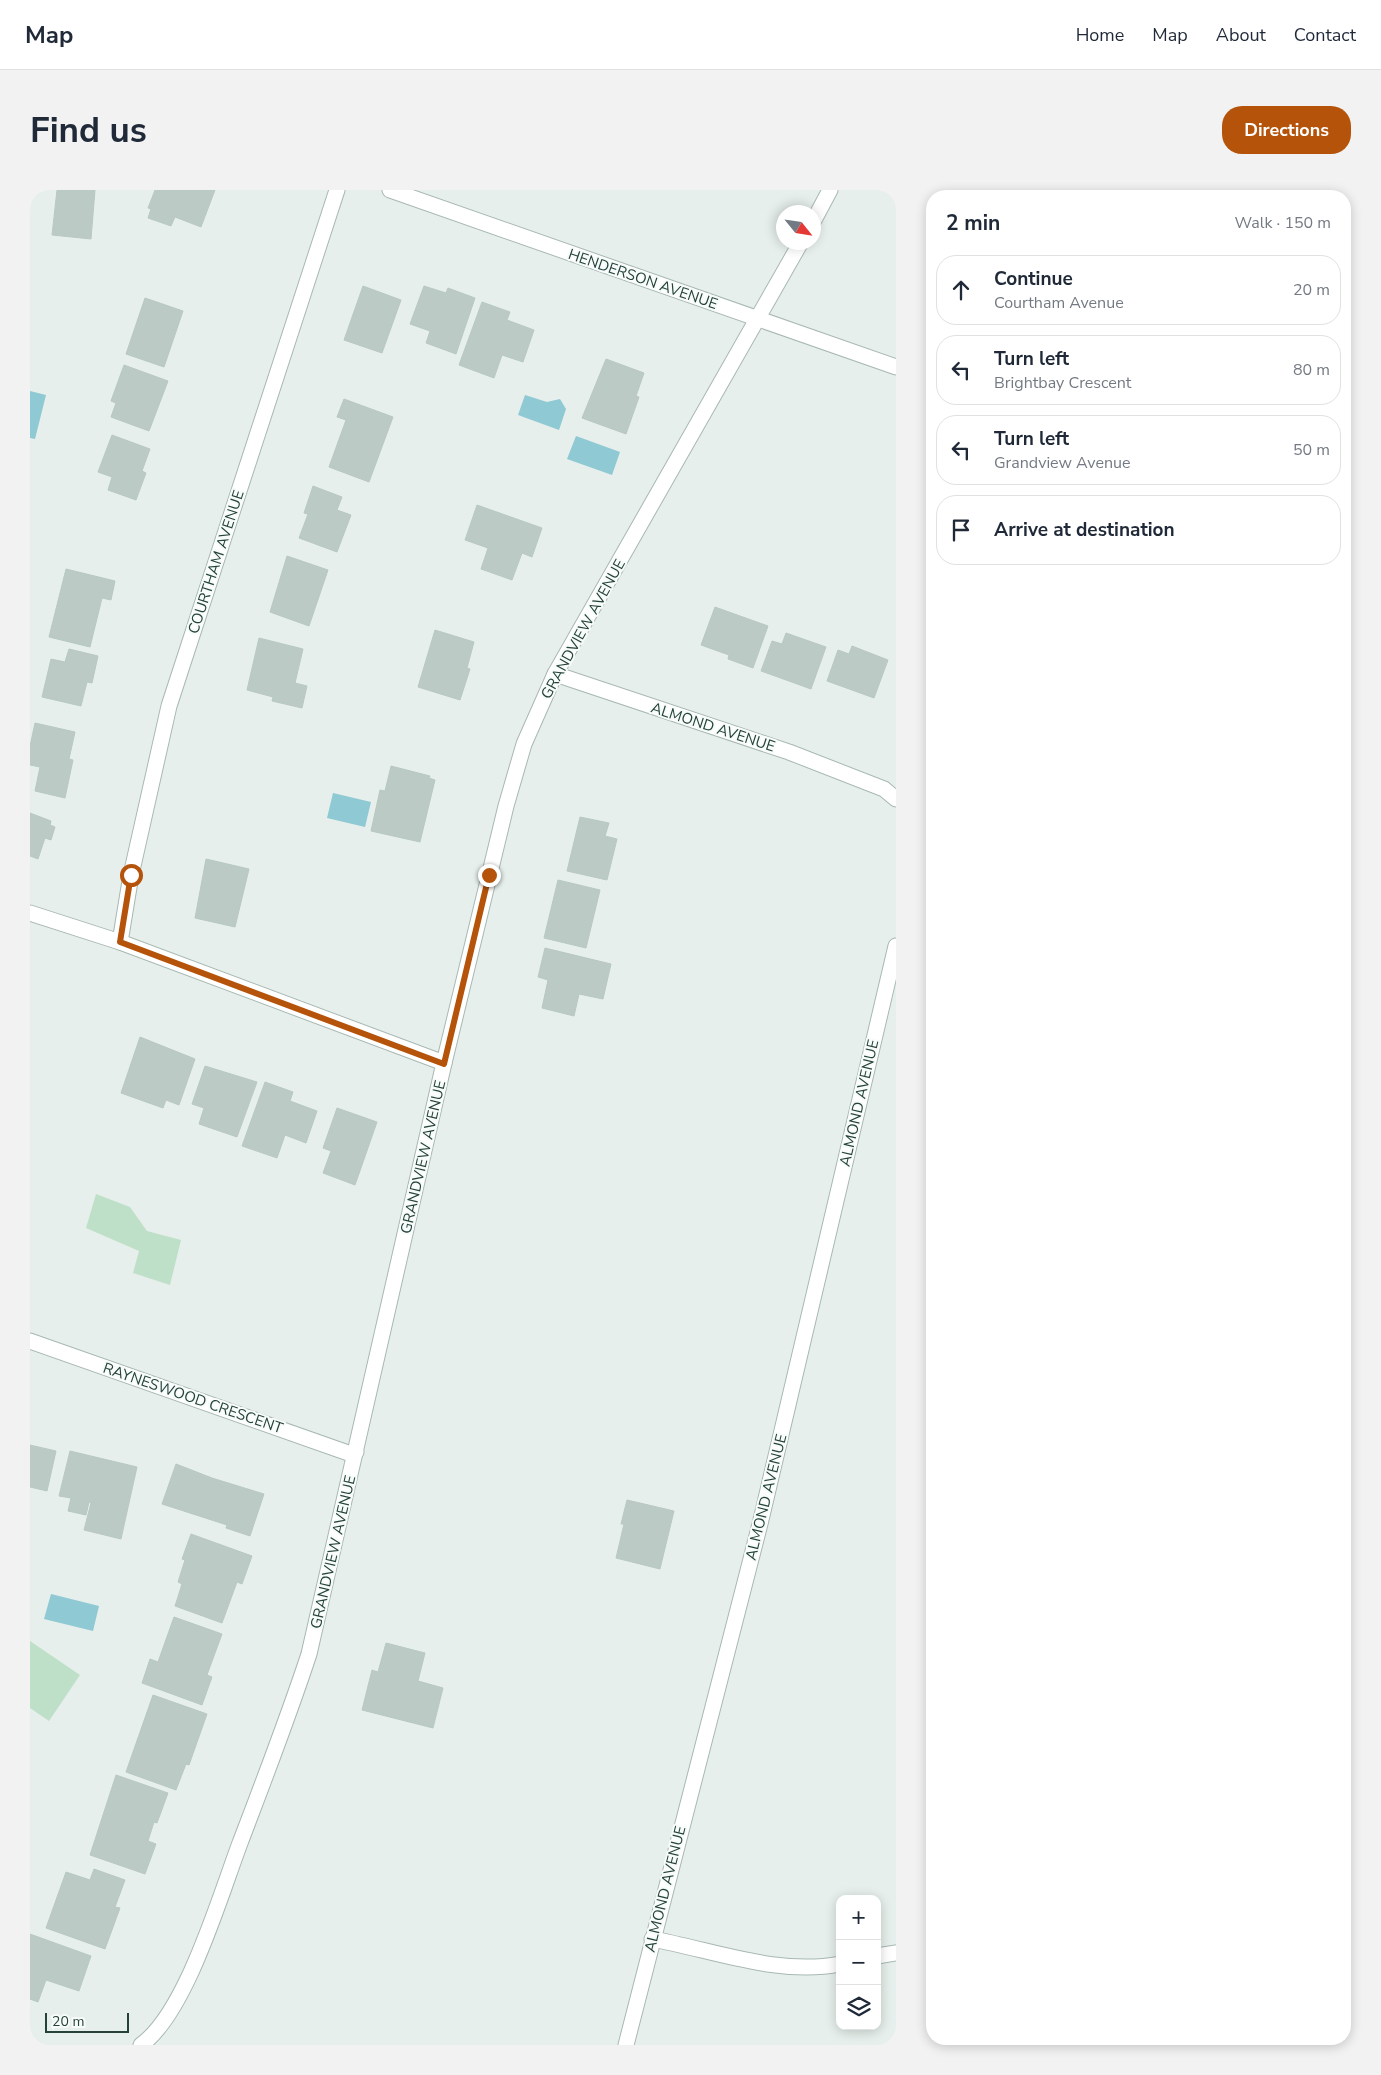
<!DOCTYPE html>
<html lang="en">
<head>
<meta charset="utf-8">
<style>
  body { margin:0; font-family:"Nunito Sans",sans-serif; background:#f2f2f3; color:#1f2937 }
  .controls { position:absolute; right:15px; bottom:15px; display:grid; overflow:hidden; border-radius:10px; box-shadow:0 2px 12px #0003 }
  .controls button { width:45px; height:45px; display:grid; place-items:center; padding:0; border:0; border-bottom:1px solid #e0e1e3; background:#fff; color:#1f2937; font:25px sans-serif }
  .compass { position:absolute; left:746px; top:15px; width:45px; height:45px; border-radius:50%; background:#fff; box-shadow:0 2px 12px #0003; rotate:120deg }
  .scale { position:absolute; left:15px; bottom:12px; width:84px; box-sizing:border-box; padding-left:5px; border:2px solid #24423a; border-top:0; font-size:14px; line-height:18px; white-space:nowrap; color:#24423a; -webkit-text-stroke:4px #f7fbf9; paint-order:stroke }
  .stop { position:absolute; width:15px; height:15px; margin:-11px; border:4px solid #b45309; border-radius:50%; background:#fff }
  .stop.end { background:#b45309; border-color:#fff; box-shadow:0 1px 5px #0008 }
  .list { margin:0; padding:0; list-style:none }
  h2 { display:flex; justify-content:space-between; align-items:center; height:65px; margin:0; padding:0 20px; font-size:21px }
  h2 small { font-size:16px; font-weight:400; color:#747a83 }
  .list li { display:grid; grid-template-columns:32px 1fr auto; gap:15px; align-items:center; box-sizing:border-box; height:70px; margin:0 10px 10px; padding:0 10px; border:1px solid #e0e1e3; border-radius:20px }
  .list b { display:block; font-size:19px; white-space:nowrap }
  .list p { margin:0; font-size:16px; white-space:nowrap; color:#747a83 }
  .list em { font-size:16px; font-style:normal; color:#747a83 }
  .icon { flex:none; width:28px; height:28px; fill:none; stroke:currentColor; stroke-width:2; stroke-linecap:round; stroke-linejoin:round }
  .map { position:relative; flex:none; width:866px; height:1855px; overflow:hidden; border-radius:20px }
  header { display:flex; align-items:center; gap:30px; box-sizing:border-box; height:70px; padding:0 25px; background:#fff; border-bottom:1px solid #e0e1e3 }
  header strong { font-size:24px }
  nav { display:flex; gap:28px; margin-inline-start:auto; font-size:18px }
  .intro { display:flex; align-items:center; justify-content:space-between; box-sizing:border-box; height:120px; padding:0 30px }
  h1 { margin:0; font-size:35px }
  .button { padding:12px 22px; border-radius:20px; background:#b45309; color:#fff; font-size:18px; font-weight:700 }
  main { display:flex; gap:30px; padding:0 30px }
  aside { flex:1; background:#fff; border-radius:20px; box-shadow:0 2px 12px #0003 }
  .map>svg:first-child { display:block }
</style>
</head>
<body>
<header>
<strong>Map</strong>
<nav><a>Home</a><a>Map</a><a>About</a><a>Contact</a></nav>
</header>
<div class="intro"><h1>Find us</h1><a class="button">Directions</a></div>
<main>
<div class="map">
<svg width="866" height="1855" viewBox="0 0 866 1855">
  <rect width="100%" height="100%" fill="#e6efeb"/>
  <g fill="#bfe0c8">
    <path d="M66,1004L100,1017L117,1041L151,1050L140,1095L103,1083L109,1061L56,1038Z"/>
    <path d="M0,1451L50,1485L19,1531L0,1518Z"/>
  </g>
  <g fill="#8ec9d4">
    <path d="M0,201L16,205L5,249L0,248Z"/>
    <path d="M495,205L517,212L530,209L536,219L529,240L488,225Z"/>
    <path d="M546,246L590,262L582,285L537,269Z"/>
    <path d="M303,603L341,612L335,637L297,628Z"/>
    <path d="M21,1404L69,1416L63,1441L14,1429Z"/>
  </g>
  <g fill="#bbcac4" stroke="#b8c9c2">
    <path d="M27,0H65L61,49L22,45Z"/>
    <path d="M125,0H185L171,37L145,27L141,36L118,28L121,19L118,18Z"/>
    <path d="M333,96L371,110L352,163L314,150Z"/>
    <path d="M394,96L416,103L418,98L445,108L426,164L396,153L400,141L380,134Z"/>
    <path d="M115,108L153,121L134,177L96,164Z"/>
    <path d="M452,112L480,122L477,130L504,140L493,172L472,165L464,188L429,175Z"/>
    <path d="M576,169L614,183L606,206L609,207L596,244L552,228Z"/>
    <path d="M94,175L138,191L119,241L81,227L86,213L81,211Z"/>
    <path d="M314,209L363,227L339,292L299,277L316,230L307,227Z"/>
    <path d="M82,245L120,259L112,281L116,283L106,310L78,300L82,287L68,282Z"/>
    <path d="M283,296L312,307L307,320L321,325L307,362L269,348L278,324L274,323Z"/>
    <path d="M447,315L512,338L502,367L492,363L482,390L451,379L458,358L435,350Z"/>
    <path d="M257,366L298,380L279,436L240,422Z"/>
    <path d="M36,379L85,391L81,410L72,408L60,457L19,447Z"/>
    <path d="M685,417L738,436L723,478L698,469L699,465L671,455Z"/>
    <path d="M405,440L444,452L437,478L440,479L430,510L388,497Z"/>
    <path d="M756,443L796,457L781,499L731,481L742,451L752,454Z"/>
    <path d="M229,448L273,459L265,493L277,496L272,518L242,511L243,507L217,500Z"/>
    <path d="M822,456L858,470L844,508L797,491L808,460L819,464Z"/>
    <path d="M39,459L68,466L62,493L57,492L51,516L12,507L21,469L35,472Z"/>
    <path d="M5,533L45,542L39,569L43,570L35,608L5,601L10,577L0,575V556Z"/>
    <path d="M361,576L400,586L399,588L405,590L390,652L341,641L350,600L355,601Z"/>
    <path d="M0,623L21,631L20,635L25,637L21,650L15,648L8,669L0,666Z"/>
    <path d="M550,627L579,633L575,646L587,649L577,690L537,681Z"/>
    <path d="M176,669L219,679L205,737L165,728Z"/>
    <path d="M528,690L570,700L556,758L514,748Z"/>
    <path d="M515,758L581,774L573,809L549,804L544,826L512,818L518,790L508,787Z"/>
    <path d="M110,847L165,869L149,915L136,910L133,918L91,903Z"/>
    <path d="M175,876L227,892L207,947L169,934L174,918L162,914Z"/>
    <path d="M235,892L263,902L260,911L287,921L276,953L255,945L247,968L212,956Z"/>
    <path d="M307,918L347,932L325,995L293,983L301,961L293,958Z"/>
    <path d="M0,1255L26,1261L17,1301L0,1297Z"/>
    <path d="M40,1261L107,1277L91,1349L54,1340L61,1313L59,1312L56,1325L38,1321L41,1308L29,1306Z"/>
    <path d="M146,1274L182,1288L234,1304L220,1346L196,1338L197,1335L132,1314Z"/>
    <path d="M597,1310L644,1321L630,1379L586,1368L594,1334H591Z"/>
    <path d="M161,1344L222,1366L212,1394L207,1392L192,1433L145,1416L152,1394L148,1392L155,1370L152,1369Z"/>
    <path d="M144,1427L192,1444L177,1485L182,1487L172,1515L112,1493L120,1469L128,1472Z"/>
    <path d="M356,1453L395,1463L388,1491L413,1498L403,1538L332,1520L342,1480L348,1482Z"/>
    <path d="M123,1505L177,1524L159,1575L156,1574L146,1600L96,1582Z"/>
    <path d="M86,1585L138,1603L127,1633L124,1632L118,1651L126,1654L115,1684L60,1665Z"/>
    <path d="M64,1679L95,1690L85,1717L90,1718L75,1759L16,1738L36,1682L60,1690Z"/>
    <path d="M0,1744L61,1766L49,1801L16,1790L8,1812L0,1809Z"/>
  </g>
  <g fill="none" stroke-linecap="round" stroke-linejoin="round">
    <g stroke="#a8b8b2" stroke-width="17">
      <g id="minor">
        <path d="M360,0L866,177"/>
        <path d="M784,30L800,0"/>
        <path d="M525,484L759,562L854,599L866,609"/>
        <path d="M0,723L90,752L414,873"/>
        <path d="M90,752L101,685L139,516L307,0"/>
        <path d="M0,1151L321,1264L326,1262"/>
        <path d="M622,1749C683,1760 748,1786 810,1774"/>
        <path d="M847,1766L866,1763"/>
        <path d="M111,1855C156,1823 190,1706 210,1653C234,1590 258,1528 279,1464L414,873L476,616L494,554L525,484L771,52"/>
        <path d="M596,1855L730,1334L866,756"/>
      </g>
    </g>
    <use href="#minor" stroke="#fff" stroke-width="15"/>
  </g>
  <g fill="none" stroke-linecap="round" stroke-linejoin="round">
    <path stroke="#b45309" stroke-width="6" d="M101,685L90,752L414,874L459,685"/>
  </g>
  <g text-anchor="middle" stroke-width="4" stroke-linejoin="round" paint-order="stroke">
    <g font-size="15" fill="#24423a" stroke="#f7fbf9">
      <text transform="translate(613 89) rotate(19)" y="5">HENDERSON AVENUE</text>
      <text transform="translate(186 372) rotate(-72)" y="5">COURTHAM AVENUE</text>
      <text transform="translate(553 439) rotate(-61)" y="5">GRANDVIEW AVENUE</text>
      <text transform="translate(683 537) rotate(18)" y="5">ALMOND AVENUE</text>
      <text transform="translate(829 913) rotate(-77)" y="5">ALMOND AVENUE</text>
      <text transform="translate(393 967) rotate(-77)" y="5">GRANDVIEW AVENUE</text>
      <text transform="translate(163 1208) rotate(19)" y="5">RAYNESWOOD CRESCENT</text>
      <text transform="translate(736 1307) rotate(-76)" y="5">ALMOND AVENUE</text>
      <text transform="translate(303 1362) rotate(-77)" y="5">GRANDVIEW AVENUE</text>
      <text transform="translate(635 1699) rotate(-76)" y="5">ALMOND AVENUE</text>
    </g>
  </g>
</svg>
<div class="controls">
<button>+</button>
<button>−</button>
<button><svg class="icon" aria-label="layers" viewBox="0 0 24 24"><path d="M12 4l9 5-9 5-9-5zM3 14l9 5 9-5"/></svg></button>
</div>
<svg class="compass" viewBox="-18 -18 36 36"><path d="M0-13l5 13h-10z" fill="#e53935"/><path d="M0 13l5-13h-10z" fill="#747a83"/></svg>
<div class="scale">20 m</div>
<div class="stop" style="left:101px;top:685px"></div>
<div class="stop end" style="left:459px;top:685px"></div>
</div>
<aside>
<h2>2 min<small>Walk · 150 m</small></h2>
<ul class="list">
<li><svg class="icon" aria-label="ahead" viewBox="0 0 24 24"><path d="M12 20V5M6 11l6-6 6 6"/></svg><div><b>Continue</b><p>Courtham Avenue</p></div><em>20 m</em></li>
<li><svg class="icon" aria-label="left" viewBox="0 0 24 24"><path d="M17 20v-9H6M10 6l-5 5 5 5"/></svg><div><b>Turn left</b><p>Brightbay Crescent</p></div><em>80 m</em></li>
<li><svg class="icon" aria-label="left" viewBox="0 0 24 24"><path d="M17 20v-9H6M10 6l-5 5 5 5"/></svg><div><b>Turn left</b><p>Grandview Avenue</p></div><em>50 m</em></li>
<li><svg class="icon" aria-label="arrive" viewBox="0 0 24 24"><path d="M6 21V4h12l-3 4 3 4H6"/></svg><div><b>Arrive at destination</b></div></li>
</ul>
</aside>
</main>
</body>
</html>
